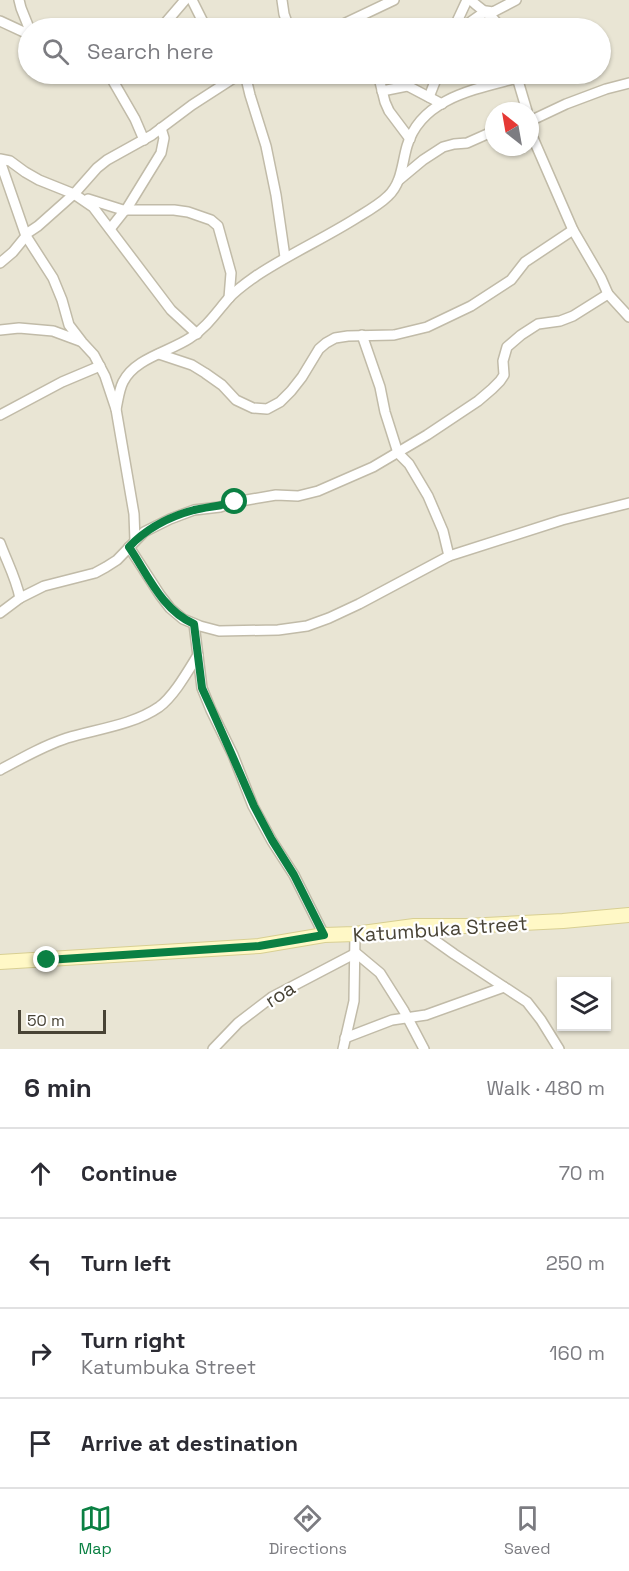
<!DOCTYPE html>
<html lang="en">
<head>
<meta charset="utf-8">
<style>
  body { margin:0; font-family:"Space Grotesk",sans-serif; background:#f2f2f3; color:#2b2b33 }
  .controls { position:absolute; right:18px; bottom:18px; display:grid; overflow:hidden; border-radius:0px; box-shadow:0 2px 4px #0004 }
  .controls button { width:54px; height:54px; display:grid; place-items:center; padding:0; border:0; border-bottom:2px solid #e1e1e2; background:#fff; color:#2b2b33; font:30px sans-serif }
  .compass { position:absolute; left:485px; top:102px; width:54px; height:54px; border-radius:50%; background:#fff; box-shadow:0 2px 4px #0004; rotate:329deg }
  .scale { position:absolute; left:18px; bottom:15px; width:88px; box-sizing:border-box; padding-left:6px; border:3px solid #484335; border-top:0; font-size:16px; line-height:21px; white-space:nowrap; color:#484335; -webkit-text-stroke:4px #fff; paint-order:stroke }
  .stop { position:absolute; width:18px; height:18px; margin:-14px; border:4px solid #0b8043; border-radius:50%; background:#fff }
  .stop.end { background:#0b8043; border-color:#fff; box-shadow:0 2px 6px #0008 }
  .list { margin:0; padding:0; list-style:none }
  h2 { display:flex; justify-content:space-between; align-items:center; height:78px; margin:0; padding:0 24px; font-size:26px }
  h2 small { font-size:20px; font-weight:400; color:#7c7c81 }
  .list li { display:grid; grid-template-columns:39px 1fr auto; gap:18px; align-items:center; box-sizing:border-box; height:90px; padding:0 24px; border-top:2px solid #e1e1e2 }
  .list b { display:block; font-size:22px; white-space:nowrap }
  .list p { margin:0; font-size:20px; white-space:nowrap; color:#7c7c81 }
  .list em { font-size:20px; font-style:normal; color:#7c7c81 }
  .icon { flex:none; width:33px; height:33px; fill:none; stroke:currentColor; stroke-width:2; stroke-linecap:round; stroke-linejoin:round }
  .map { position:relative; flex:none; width:629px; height:1049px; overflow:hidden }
  .search { position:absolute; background:#fff; box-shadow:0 2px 4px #0004; left:18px; right:18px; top:18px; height:66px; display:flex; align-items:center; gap:15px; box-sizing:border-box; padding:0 21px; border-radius:33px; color:#7c7c81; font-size:22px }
  .sheet { height:438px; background:#fff }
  nav { display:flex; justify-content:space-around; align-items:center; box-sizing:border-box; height:84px; border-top:2px solid #e1e1e2; background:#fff; font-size:16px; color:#7c7c81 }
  nav a { display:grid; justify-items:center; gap:3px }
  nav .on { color:#0b8043 }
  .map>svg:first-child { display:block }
</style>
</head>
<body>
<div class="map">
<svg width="629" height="1049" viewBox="0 0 629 1049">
  <rect width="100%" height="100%" fill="#f5f2e6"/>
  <path fill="#e9e5d4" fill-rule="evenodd" d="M0,0H629V1049H0ZM28,28H600V74H28ZM494,111H530V147H494ZM562,981H606V1026H562Z"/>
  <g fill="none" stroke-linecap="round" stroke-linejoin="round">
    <g stroke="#c1bba8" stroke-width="12">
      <g id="minor">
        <path d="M19,0L21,8L29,28"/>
        <path d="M192,0L206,28"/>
        <path d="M282,0L284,14L289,28"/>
        <path d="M471,0C480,10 494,15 500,28"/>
        <path d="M0,21L28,34"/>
        <path d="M161,28L185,0"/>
        <path d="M335,28L394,0"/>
        <path d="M454,28L467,0"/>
        <path d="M462,28L486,11L493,12L516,0"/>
        <path d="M109,74L135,119L144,140"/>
        <path d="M245,74L250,95L266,146L276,195L285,257"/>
        <path d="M378,74L385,102L389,111L410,139"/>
        <path d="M385,74L442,104"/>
        <path d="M516,74L527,111"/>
        <path d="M382,91L407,86"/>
        <path d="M429,97L438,74"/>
        <path d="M530,121L566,104L606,89L629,83"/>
        <path d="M530,122L533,138L573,230L601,278L608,294L629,317"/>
        <path d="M0,159L10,161L25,172L39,180L74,194L93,207L171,310L197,334"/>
        <path d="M0,161L26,236L53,278L62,300L69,325L82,342L94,355L105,376L116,409L134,514L135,541"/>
        <path d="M399,180L423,160L443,147L454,144L467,143L494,131"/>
        <path d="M88,199L123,210H174L188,212L211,220L218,226L231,273L229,298"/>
        <path d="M126,210L161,153L164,138L161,128"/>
        <path d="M110,229L125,210"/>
        <path d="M26,234L38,226L74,194L97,168L107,160L152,135L192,105L240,74"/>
        <path d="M0,263L13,252L26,236"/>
        <path d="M0,330L19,328L53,331L80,341"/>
        <path d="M362,335L380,387L385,412L398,453L409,464L428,496L443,531L449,556"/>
        <path d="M159,354L192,365L205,373L222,385L236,400L253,408L267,409L280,402L291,391L302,377L319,349L326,343L335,338L348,336L394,335L427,327L471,306L511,280L525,262L573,230"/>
        <path d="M116,409C118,400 119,390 123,382C135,358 169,352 190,338C206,328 216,313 228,299C236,290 246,283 256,276C289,254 325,238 358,217C368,211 380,204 388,196C402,183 402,163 407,146C421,98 476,89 517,78"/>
        <path d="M0,415L62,382L100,366"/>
        <path d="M0,543C7,562 16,578 20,598"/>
        <path d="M129,547L160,595L170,608L183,619L200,626L219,631L278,630L307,626L329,618L359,604L449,556L562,520L629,503"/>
        <path d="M0,613L20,598L44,586L95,573L106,567L117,560L144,532L170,519L194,510L220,507L235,502L276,495L298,496L318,491L373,467L427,435L478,401L492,389L500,381L504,375L503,361L507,347L521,335L538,324L560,321L573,316L608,294"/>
        <path d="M194,624L202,688L211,710L233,755L253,806L272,841L294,875L324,935"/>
        <path d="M0,770C22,758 43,746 67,738C97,729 133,725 159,707C174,696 188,671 198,655"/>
        <path d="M416,927L454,954L527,1002L541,1020L559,1049"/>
        <path d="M345,1038L392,1020L426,1015L504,987"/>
        <path d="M213,1049L238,1023L272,997L356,953L380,973L404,1011L424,1049"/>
        <path d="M343,1049L354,1001L355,934"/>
      </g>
    </g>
    <g stroke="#d8cf92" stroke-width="16">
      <path id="secondary" d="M0,962L259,946L324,935L355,934L414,926H466L563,921L629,915"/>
    </g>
    <use href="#minor" stroke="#fff" stroke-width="9"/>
    <use href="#secondary" stroke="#fff8c6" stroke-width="14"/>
  </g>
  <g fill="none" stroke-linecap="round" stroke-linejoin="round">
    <path stroke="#0b8043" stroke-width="8" d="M47,960L259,946L324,935L294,875L272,840L254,806L232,755L212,710L202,688L194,624C162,610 148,575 129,547C147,528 168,517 194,510C207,507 221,506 235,502"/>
  </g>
  <g text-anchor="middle" stroke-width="4.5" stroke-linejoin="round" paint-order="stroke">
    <g font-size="20" fill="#484335" stroke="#fff">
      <text transform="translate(440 929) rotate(-4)" y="7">Katumbuka Street</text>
      <text transform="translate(280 994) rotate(-32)" y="7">roa</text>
    </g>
  </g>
</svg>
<div class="controls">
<button><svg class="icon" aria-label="layers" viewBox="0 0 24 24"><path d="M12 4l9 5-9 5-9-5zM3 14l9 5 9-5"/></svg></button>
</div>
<svg class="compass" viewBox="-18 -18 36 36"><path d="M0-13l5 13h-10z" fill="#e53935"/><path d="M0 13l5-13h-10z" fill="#7c7c81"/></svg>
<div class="scale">50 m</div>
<div class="stop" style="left:235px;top:502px"></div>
<div class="stop end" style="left:47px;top:960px"></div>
<div class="search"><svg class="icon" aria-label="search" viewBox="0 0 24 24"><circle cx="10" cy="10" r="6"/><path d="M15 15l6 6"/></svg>Search here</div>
</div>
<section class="sheet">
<h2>6 min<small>Walk · 480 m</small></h2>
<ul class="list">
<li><svg class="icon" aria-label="ahead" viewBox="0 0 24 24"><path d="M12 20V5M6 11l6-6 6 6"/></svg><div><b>Continue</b></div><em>70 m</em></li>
<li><svg class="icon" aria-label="left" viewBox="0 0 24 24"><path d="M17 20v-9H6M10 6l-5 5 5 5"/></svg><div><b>Turn left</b></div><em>250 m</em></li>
<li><svg class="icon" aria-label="right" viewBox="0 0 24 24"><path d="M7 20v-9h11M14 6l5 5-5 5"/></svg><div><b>Turn right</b><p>Katumbuka Street</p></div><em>160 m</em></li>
<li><svg class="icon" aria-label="arrive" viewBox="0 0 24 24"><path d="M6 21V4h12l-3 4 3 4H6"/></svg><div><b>Arrive at destination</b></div></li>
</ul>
</section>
<nav>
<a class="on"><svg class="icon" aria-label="map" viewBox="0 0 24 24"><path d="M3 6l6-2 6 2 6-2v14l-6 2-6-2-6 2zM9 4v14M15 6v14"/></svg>Map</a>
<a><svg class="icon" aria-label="directions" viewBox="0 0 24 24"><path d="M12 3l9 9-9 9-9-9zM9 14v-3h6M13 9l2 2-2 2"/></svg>Directions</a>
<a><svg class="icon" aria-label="saved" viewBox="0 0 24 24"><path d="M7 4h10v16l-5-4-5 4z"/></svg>Saved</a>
</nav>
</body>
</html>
